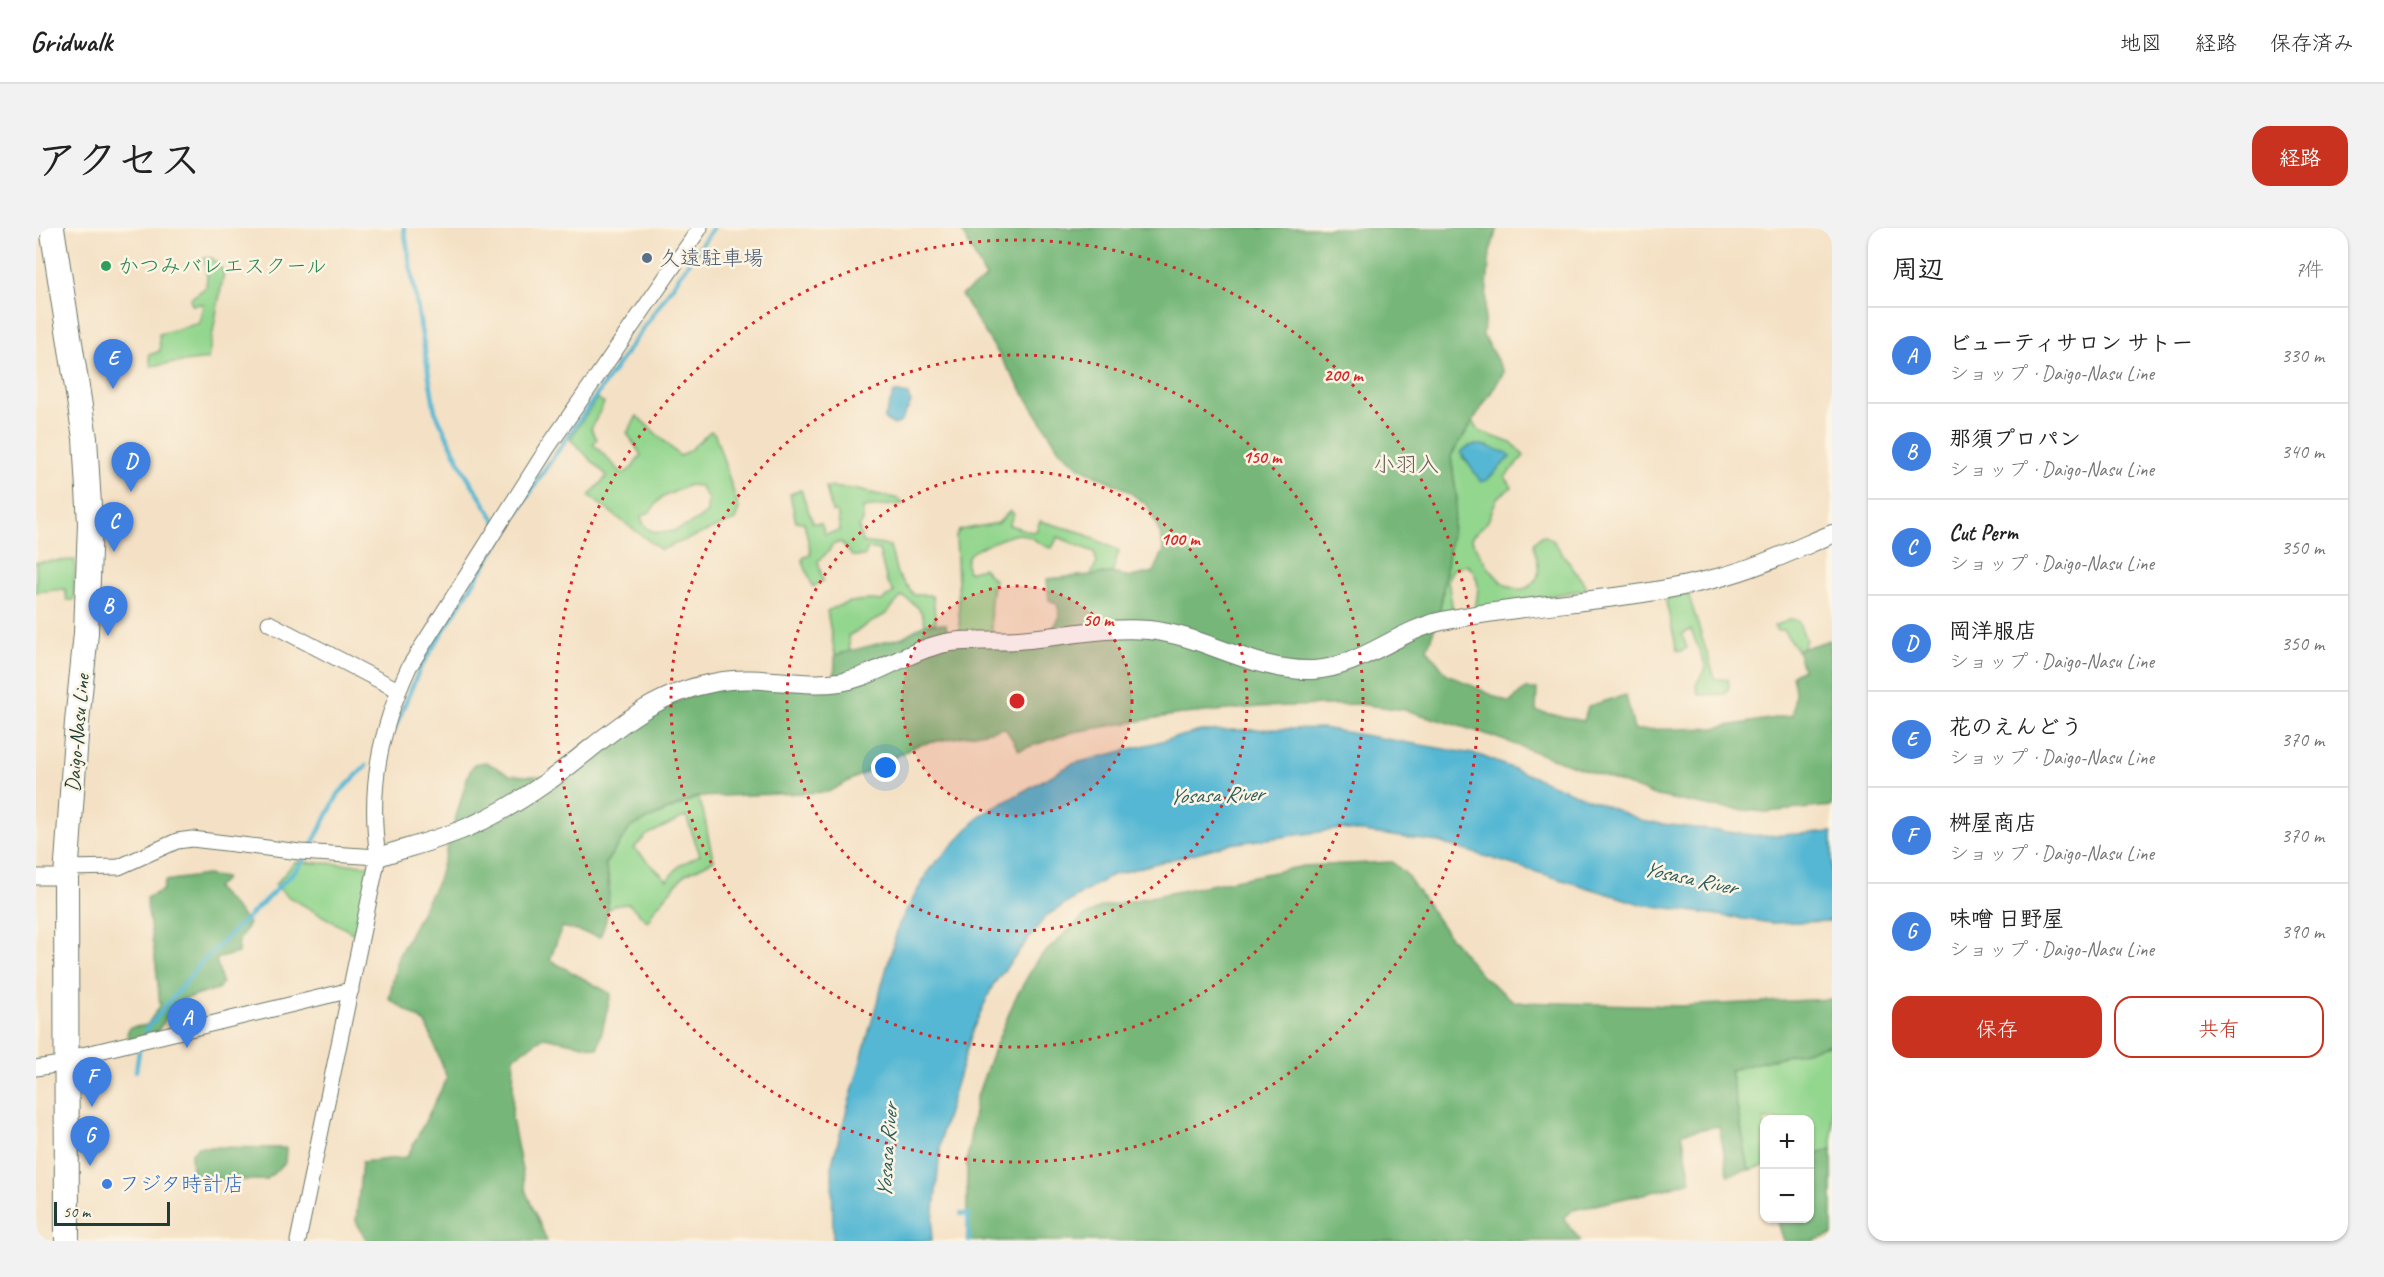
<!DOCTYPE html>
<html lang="ja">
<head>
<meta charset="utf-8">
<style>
  body { margin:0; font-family:Caveat,"Klee One",sans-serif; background:#f2f2f2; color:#222 }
  .controls { position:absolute; right:18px; bottom:18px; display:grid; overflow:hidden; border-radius:12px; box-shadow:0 2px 4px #0004 }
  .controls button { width:54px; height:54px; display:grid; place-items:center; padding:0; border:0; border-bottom:2px solid #e0e0e0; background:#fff; color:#222; font:30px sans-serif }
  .scale { position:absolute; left:18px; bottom:15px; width:116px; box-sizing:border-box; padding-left:6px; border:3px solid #1f3d34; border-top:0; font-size:16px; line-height:21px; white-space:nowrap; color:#1f3d34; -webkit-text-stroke:4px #fcf5e5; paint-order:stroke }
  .you { position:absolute; left:850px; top:540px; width:21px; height:21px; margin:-15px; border:4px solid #fff; border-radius:50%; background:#1a73e8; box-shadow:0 0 0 9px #1a73e833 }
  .badge { display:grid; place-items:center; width:39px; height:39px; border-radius:50%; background:#c8321e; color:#fff; font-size:20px; font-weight:700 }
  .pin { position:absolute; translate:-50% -50px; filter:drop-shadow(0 2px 3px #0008) }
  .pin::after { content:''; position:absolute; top:32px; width:21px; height:18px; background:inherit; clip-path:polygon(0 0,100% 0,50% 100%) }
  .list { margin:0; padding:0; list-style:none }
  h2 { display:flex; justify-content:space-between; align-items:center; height:78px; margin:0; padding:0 24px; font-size:26px }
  h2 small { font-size:20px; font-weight:400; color:#767676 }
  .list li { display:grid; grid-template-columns:39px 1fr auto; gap:18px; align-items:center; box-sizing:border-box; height:96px; padding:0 24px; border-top:2px solid #e0e0e0 }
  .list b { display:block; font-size:22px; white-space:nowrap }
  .list p { margin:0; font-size:20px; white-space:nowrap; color:#767676 }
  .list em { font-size:20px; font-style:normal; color:#767676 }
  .actions { display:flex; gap:12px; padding:18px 24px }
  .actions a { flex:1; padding:14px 0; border:2px solid #c8321e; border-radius:18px; text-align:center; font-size:21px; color:#c8321e }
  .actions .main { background:#c8321e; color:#fff }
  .map { position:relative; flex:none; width:1796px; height:1013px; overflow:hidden; border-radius:18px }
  header { display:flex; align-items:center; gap:36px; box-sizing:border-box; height:84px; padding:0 30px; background:#fff; border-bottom:2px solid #e0e0e0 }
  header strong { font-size:28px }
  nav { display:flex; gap:33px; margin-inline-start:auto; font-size:21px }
  .intro { display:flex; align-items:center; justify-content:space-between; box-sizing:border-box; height:144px; padding:0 36px }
  h1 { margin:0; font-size:42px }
  .button { padding:15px 27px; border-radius:18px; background:#c8321e; color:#fff; font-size:21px; font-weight:700 }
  main { display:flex; gap:36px; padding:0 36px }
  aside { flex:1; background:#fff; border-radius:18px; box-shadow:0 2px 4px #0004 }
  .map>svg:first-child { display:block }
</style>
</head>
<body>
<header>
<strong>Gridwalk</strong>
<nav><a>地図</a><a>経路</a><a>保存済み</a></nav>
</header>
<div class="intro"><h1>アクセス</h1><a class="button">経路</a></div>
<main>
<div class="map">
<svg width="1796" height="1013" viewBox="0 0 1796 1013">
  <rect width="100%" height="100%" fill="#fcf5e5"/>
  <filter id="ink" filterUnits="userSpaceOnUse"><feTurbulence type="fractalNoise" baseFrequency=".0167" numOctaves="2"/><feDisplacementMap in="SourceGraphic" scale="12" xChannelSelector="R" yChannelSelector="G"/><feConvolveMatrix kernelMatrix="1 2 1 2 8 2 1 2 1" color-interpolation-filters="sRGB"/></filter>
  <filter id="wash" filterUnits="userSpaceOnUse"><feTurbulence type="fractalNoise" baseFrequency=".008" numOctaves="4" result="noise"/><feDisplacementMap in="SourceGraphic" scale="24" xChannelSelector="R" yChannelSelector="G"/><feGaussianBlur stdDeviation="1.35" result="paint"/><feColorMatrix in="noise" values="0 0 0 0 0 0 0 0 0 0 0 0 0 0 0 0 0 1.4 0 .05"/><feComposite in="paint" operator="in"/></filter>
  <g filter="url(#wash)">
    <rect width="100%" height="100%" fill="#f4e1c5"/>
    <g fill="#93d68e" stroke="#598a61" stroke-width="1.5" fill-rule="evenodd">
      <path d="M168,30H176L188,44L172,131L115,138L113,127L124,123L123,106L164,95L167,76L156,77L154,71L170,59L171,49Z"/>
      <path d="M561,170L568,175L555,201L561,211L557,216L587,246L596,240L605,227L591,205L601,188L644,228L654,222L675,203L679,206L703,281L699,292L625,322L553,268L571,248L534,211ZM653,257L664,258L672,271L671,284C656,299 611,320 605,288L614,284L625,270Z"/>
      <path d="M1437,193L1443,203L1477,216L1488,228L1469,249L1476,259L1461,270L1452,293L1435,310C1445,327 1465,369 1490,360C1495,358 1501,352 1502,347C1505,336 1497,325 1498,314L1507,307L1516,311L1552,361L1439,382C1442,364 1446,349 1431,337L1417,341L1412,353L1417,383L1403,388L1421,272L1415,228ZM1433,218H1452L1431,234L1426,229Z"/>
      <path d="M790,259L817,261L863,271L867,276L827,280V293L823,299L826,314L854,318L861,346L878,367H893L897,369L900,395L889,396C887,381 878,375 866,368L850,386L812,408L814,423L799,427L791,383C808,374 826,370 845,373L858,364L851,354L843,322L832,320L829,328H816L805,314L796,317L793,323L782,333L787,353L777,359L767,334V330L775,326L768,294H760L754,266L765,262L777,295H785L789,306L804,303L801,284H796Z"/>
      <path d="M974,283L978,286L973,297L996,304L1000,303L1004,293L1044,304L1083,323L1076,345L1054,348L1061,335L1058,324L1022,309L1016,320C1004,319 996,306 982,306C975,307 939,320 934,326C930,331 930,338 932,344L947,340L958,352C954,370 953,386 956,404L924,406L920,307L924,302L962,295Z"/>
      <path d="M39,332L38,372H31L29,361L0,364V334Z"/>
      <path d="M1652,365L1679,451H1692L1693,459L1689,466L1663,467L1660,457L1670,439L1655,402L1646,406L1651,420L1646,423L1641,422L1630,374L1632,369Z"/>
      <path d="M1756,391L1762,393L1770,412L1766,422H1761L1747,402L1741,403L1738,398Z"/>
      <path d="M662,569C671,588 671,612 678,632L648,647L617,683L612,694L593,676L579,677L570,683L574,655L569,636L595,599ZM650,588L664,627L644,637L631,652L598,620L611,607Z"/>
      <path d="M259,634L335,637L322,708L251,668L239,657Z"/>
      <path d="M1796,816V921L1774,927V892H1728V938L1713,942L1694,842Z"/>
    </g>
    <g fill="#76b779" stroke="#4a7a56" stroke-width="1.5">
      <path d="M924,0H1461L1454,24L1447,108L1468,144L1415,228L1421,272L1403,388L1391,421L1411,446L1473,475L1489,461H1501L1500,483L1548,493L1552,478L1590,467L1598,502L1678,500L1757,487L1759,463L1756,447L1767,441L1761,422L1794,412L1796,578L1730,584L1676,579L1621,568L1447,505L1369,482L1323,476L1224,479L1138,487L1038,504L983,522L969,500L882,517L792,564L660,569L595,599L569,636C575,658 574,688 564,709L526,699L514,732L575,766L562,820L508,809L478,829L476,891L490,964L511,1013H331L320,993L326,934L371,929L411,850L390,795L353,771L362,729L402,652L432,547L438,536L450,534L474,547L512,549L606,487L676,460L798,461L799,427L867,409L889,396H910L911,402L907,408L1010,413L1024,388L1021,376L1013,372L1011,351L1076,345L1095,349L1118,344L1128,322L1125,308L1112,278L1089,261L1043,239L1023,221L925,67L950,50Z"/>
      <path d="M1356,634L1370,646L1410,704L1445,747L1479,774L1643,778L1796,771V816L1694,842L1713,942L1692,947L1683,898L1646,905L1655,953L1629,961L1537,982L1527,990L1545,1013H931V931L940,871L956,826L979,771L1001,732L1047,689L1065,679L1268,638Z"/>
      <path d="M170,647L190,650L180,660L213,695L203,712L202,725L180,731L186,755L182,761L142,773L119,807L94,812L91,806L93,800L111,797L124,778L120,737L110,670L127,662L129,653Z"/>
      <path d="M162,919L250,920L249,935L230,952H162L156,946L155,926Z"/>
      <path d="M1796,921V1007L1776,1013H1748L1741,991L1774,990V927Z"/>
    </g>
    <g fill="#54b7d3" stroke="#3a7a84" stroke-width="1.5">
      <path d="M858,164L872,167L875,175L864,195L858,197L848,191Z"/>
      <path d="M1446,217L1472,225L1474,229L1451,252L1445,254L1425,225C1430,217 1438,217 1446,217Z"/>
      <path d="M1286,500L1443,527L1610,594L1725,608L1796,604V693L1735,695L1605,676L1402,614L1305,601L1194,616L1076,647L1010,688L957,757L937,801L906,904L895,1013H797L796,935L863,696L893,642L945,587L1036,536L1165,503Z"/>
    </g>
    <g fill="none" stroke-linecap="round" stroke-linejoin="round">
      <g stroke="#54b7d3" stroke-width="4.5">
        <path d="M368,0L399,183L428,243L460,294"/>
        <path d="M358,502L384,440L507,244L677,0"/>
        <path d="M274,620L303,565L330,538"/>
        <path d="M110,802L166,734L261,641L270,628"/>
        <path d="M100,843L103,823"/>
        <path d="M925,986H932L933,1013"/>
      </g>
    </g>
  </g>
  <g filter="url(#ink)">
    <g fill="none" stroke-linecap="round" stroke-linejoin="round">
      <g stroke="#6a7667" stroke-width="17">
        <g id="minor">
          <path d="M233,395L362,462"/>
          <path d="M31,640L83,639L141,613L156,611L264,624L342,629"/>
          <path d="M0,649H30"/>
          <path d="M30,831L315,762"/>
          <path d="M0,840L31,835"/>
          <path d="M262,1013L342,629C332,559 344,502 373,439L512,219L664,0"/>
        </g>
      </g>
      <g stroke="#6a7667" stroke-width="20">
        <path id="tertiary" d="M342,629C373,619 407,611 437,597C462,586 488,570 511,554C569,513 606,467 681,454C722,446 763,460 804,454C841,448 870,424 905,416C929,410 957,414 982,412C1026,409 1069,398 1113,402C1171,408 1217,444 1277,442C1323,440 1361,403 1406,393C1496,374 1591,374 1681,350C1721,340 1758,322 1796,306"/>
      </g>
      <g stroke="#6a7667" stroke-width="26">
        <path id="primary" d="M16,0L49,210L54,295L50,405L41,494L30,649L31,1013"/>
      </g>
      <use href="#minor" stroke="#fff" stroke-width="15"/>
      <use href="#tertiary" stroke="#fff" stroke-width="18"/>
      <use href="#primary" stroke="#fff" stroke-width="24"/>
    </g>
  </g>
  <circle cx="981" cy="473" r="115" fill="#d62828" fill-opacity=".12"/>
  <g fill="none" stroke="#d62828" stroke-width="3" stroke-dasharray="3 6">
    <circle cx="981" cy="473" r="115"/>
    <circle cx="981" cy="473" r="230"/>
    <circle cx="981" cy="473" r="346"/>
    <circle cx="981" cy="473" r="461"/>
  </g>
  <circle fill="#5c6f8a" stroke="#fcf5e5" stroke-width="2" cx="611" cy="30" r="6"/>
  <circle fill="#2e9e5b" stroke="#fcf5e5" stroke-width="2" cx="70" cy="38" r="6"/>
  <circle fill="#3f7fe0" stroke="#fcf5e5" stroke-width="2" cx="71" cy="956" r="6"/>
  <g text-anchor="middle" stroke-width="5" stroke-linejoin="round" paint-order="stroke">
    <g font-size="21" fill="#4e5e75" stroke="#fcf5e5" text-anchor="start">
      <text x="623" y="37">久遠駐車場</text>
    </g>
    <g font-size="21" fill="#27864d" stroke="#fcf5e5" text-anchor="start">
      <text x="82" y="45">かつみバレエスクール</text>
    </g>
    <g font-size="21" fill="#1f3d34" stroke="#fcf5e5">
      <text transform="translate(41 505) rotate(-85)" y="7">Daigo-Nasu Line</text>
    </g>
    <g font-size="21" fill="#366cbe" stroke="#fcf5e5" text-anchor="start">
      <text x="83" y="963">フジタ時計店</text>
    </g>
    <g font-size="22" fill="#68615a" stroke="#fcf5e5">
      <text x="1370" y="244">小羽入</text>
    </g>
    <g font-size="22" font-style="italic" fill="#2c5c5c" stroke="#fcf5e5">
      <text transform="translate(1180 566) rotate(-2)" y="8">Yosasa River</text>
      <text transform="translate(1654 649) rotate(12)" y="8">Yosasa River</text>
      <text transform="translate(850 923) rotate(-86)" y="8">Yosasa River</text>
    </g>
  </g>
  <circle cx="981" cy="473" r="9" fill="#d62828" stroke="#fcf5e5" stroke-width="3"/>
  <g font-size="18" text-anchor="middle" font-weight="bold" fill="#d62828" stroke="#fcf5e5" stroke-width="5" stroke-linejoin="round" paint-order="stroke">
    <text x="1307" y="153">200 m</text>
    <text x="1226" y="235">150 m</text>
    <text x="1144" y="317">100 m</text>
    <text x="1062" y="398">50 m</text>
  </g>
</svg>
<div class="controls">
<button>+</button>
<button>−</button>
</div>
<div class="scale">50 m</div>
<div class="you"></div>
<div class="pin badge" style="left:151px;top:820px;background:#3f7fe0">A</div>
<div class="pin badge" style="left:72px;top:408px;background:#3f7fe0">B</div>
<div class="pin badge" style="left:78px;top:324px;background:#3f7fe0">C</div>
<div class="pin badge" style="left:95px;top:264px;background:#3f7fe0">D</div>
<div class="pin badge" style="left:77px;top:161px;background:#3f7fe0">E</div>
<div class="pin badge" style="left:56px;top:879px;background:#3f7fe0">F</div>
<div class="pin badge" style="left:54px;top:938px;background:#3f7fe0">G</div>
</div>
<aside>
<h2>周辺<small>7件</small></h2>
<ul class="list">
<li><span class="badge" style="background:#3f7fe0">A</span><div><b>ビューティサロン サトー</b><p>ショップ · Daigo-Nasu Line</p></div><em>330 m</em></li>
<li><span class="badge" style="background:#3f7fe0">B</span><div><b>那須プロパン</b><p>ショップ · Daigo-Nasu Line</p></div><em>340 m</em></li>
<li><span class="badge" style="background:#3f7fe0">C</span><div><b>Cut Perm</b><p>ショップ · Daigo-Nasu Line</p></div><em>350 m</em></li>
<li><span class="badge" style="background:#3f7fe0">D</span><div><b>岡洋服店</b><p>ショップ · Daigo-Nasu Line</p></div><em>350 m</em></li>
<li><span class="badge" style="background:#3f7fe0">E</span><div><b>花のえんどう</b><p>ショップ · Daigo-Nasu Line</p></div><em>370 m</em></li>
<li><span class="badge" style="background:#3f7fe0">F</span><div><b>桝屋商店</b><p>ショップ · Daigo-Nasu Line</p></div><em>370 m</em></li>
<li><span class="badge" style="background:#3f7fe0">G</span><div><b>味噌 日野屋</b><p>ショップ · Daigo-Nasu Line</p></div><em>390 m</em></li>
</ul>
<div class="actions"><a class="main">保存</a><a>共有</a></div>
</aside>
</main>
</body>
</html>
